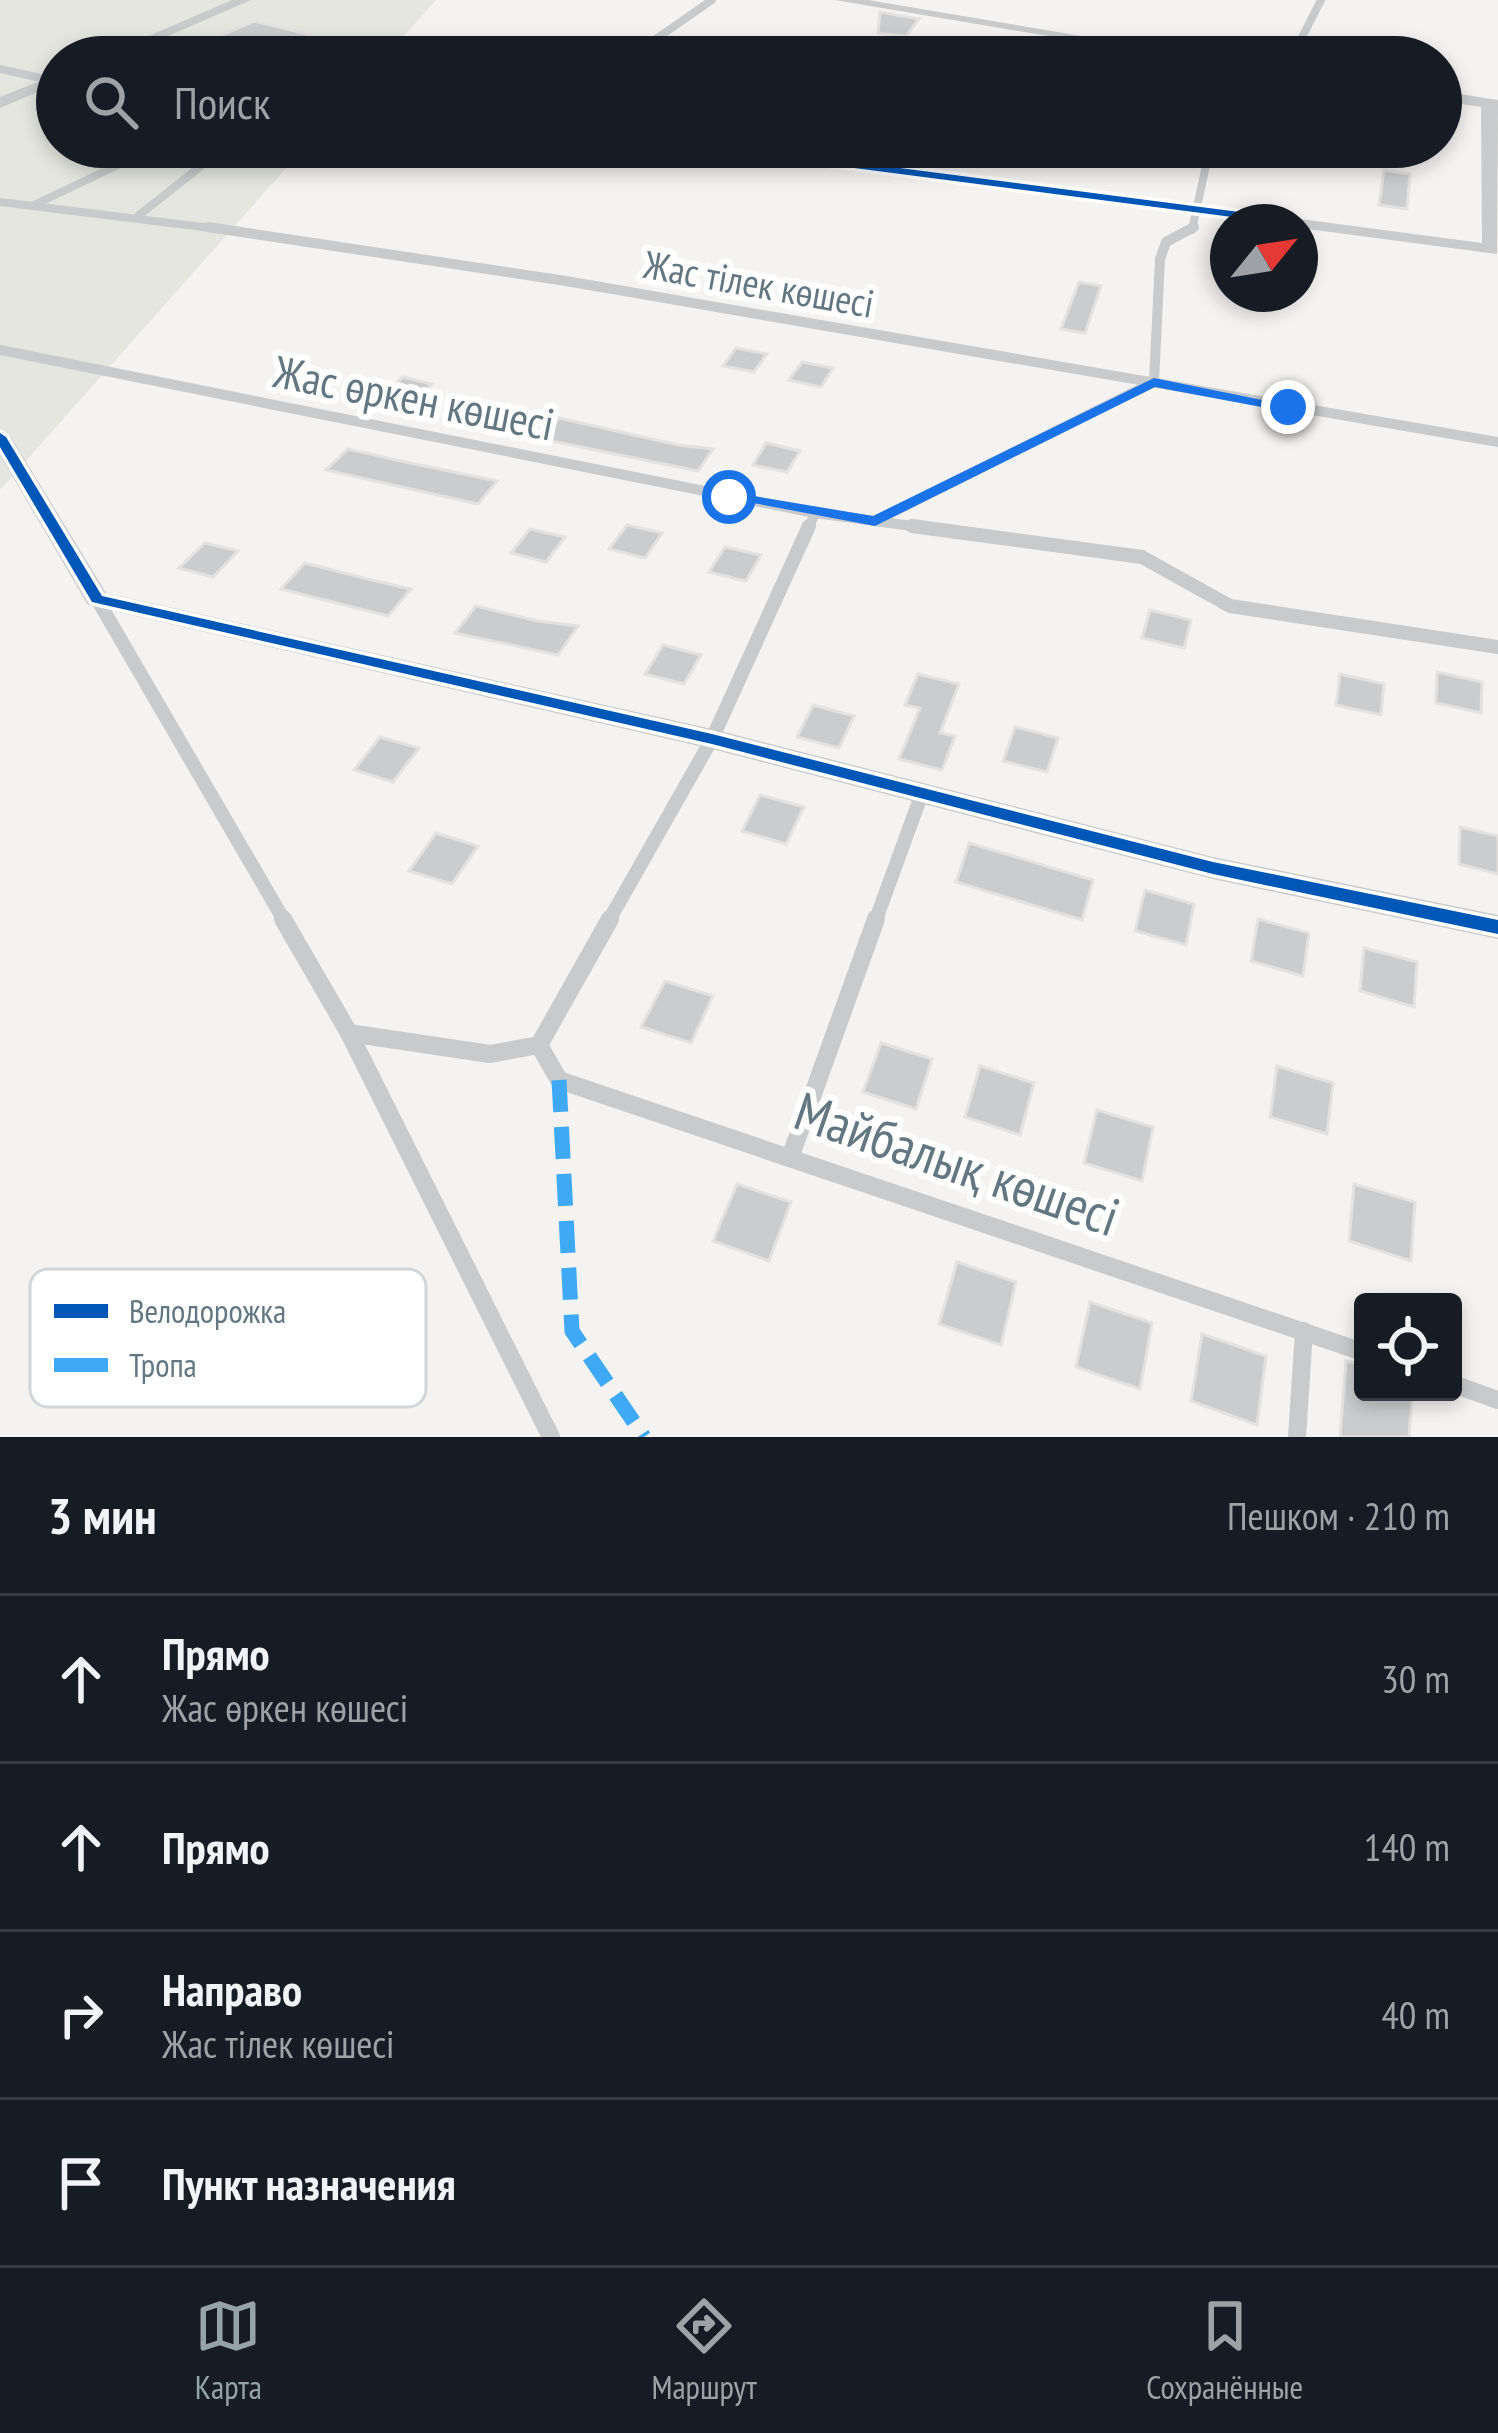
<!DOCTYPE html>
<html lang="ru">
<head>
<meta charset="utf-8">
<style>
  body { margin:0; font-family:"PT Sans Narrow",sans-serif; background:#242831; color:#f1f3f6 }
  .controls { position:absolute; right:36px; bottom:36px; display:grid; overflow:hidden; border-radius:12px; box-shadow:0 6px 18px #0003 }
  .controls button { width:108px; height:108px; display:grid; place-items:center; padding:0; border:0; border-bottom:3px solid #363941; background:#171b24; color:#f1f3f6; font:60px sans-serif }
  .compass { position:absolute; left:1210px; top:204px; width:108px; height:108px; border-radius:50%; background:#171b24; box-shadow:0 6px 18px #0003; rotate:60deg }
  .stop { position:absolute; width:36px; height:36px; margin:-27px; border:9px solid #1a73e8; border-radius:50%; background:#fff }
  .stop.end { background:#1a73e8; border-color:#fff; box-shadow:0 3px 12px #0008 }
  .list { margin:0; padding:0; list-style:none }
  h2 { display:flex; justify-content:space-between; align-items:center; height:156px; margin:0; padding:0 48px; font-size:51px }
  h2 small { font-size:39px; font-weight:400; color:#9ea1a6 }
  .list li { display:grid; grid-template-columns:78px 1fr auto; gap:36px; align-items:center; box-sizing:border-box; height:168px; padding:0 48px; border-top:3px solid #363941 }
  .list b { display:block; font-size:45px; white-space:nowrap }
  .list p { margin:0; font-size:39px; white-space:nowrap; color:#9ea1a6 }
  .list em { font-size:39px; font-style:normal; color:#9ea1a6 }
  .icon { flex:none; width:66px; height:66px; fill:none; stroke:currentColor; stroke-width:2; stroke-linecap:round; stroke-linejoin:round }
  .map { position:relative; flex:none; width:1498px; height:1437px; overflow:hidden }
  .search { position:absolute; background:#171b24; box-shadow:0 6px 18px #0003; left:36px; right:36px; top:36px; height:132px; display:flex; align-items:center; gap:30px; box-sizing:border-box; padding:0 42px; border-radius:66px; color:#9ea1a6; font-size:45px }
  .sheet { height:828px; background:#171b24 }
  nav { display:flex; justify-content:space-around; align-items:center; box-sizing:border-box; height:168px; border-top:3px solid #363941; background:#171b24; font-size:33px; color:#9ea1a6 }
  nav a { display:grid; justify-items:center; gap:6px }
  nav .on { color:#96a2a9 }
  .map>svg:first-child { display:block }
</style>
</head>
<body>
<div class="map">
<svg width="1498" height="1437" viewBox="0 0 1498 1437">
  <rect width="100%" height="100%" fill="#f4f3f1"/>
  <path fill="#e4e6df" d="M0,0H436L385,57H57V147H305L0,490Z"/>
  <g fill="#cbcccd" stroke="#e3e2e1" stroke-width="3">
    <path d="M880,12L919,19L906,36L878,33Z"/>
    <path d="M254,21L368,49V57H170Z"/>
    <path d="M1384,170L1410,174L1407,209L1379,205Z"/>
    <path d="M1079,282L1101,286L1085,333L1061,329Z"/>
    <path d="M736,348L767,354L754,372L723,366Z"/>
    <path d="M802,362L833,368L821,387L789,380Z"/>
    <path d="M403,377L432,384L413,403L383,396Z"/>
    <path d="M559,418L678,445L713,449L698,471L542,439Z"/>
    <path d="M766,443L800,451L787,472L753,465Z"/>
    <path d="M348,449L410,463L497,481L478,504L326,470Z"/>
    <path d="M627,525L662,533L645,558L609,549Z"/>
    <path d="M530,529L565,537L546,562L511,553Z"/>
    <path d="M205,543L238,551L213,577L179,568Z"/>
    <path d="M725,547L761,555L746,581L709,572Z"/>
    <path d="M305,563L376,581L411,589L388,616L281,589Z"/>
    <path d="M476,606L538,621L578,626L558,655L455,633Z"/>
    <path d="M1150,610L1191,620L1184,648L1142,638Z"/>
    <path d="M663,645L701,655L684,684L645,674Z"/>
    <path d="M1437,672L1482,682L1481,713L1436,703Z"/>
    <path d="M918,674L959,684L940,733L955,736L942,770L899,759L920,708L905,705Z"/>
    <path d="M1340,674L1384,684L1381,715L1336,705Z"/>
    <path d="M813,705L854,716L839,748L797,737Z"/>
    <path d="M1015,727L1058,738L1047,772L1003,761Z"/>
    <path d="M380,737L419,748L393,782L354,770Z"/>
    <path d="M760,795L804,807L786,844L742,831Z"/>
    <path d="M1460,827L1498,836V874L1459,864Z"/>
    <path d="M436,833L478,846L452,884L409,871Z"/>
    <path d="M969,843L1093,880L1082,920L956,882Z"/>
    <path d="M1145,890L1194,904L1186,945L1135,931Z"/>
    <path d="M1258,919L1309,933L1303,976L1251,961Z"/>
    <path d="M1364,948L1417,962L1414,1007L1360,991Z"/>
    <path d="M665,981L713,996L691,1043L641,1027Z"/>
    <path d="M881,1043L932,1059L916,1109L863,1092Z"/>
    <path d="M980,1066L1034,1083L1020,1135L965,1117Z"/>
    <path d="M1277,1066L1333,1083L1327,1134L1270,1117Z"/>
    <path d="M1097,1110L1153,1127L1142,1181L1084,1163Z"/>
    <path d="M737,1184L791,1202L769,1261L713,1241Z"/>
    <path d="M1354,1184L1415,1202L1411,1261L1349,1241Z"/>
    <path d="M957,1262L1016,1282L1001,1345L939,1324Z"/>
    <path d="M1090,1302L1152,1323L1140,1389L1076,1367Z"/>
    <path d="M1202,1334L1266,1356L1257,1425L1191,1401Z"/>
    <path d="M1346,1361L1363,1365V1392L1412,1397L1409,1437H1340Z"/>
  </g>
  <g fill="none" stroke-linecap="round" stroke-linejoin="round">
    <g stroke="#c9cacb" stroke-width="8">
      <path d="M630,57L712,0"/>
      <path d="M1292,57L1321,0"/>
      <path d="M0,69L54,81"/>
      <path d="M0,202L227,230"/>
      <path d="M36,204L156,147"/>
      <path d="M138,216L225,147"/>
      <path d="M1192,230L1210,147"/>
    </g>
    <g stroke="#c9cacb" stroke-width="10">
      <path d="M208,227L566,281L1498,442"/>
      <path d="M0,350L815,513"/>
      <path d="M875,521L934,529"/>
      <path d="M808,529L815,513L875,521L1154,382L1160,259L1166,242L1194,227"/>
    </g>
    <g stroke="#c9cacb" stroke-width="14">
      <path d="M912,526L1142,557L1230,606L1498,647"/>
      <path d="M97,599L285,922"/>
      <path d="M608,922L712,739L809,526"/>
      <path d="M875,922L921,796"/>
    </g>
    <g stroke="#c9cacb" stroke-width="18">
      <path d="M283,919L349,1033L490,1054L539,1045L610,919"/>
      <path d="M349,1033L551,1437"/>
      <path d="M539,1045L559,1080L1363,1352"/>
      <path d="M791,1155L876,919"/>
      <path d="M1453,1384L1498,1400"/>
      <path d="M1297,1437L1304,1331"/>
    </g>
    <g fill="#c9cacb" fill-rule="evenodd">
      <path d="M232,0H251L120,57H100Z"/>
      <path d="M835,0H868L1206,57H1172Z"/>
      <path d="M57,74V84L0,108V97Z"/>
      <path d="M1441,91L1498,100L1497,254L1300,228V222H1253L716,152L708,147H754L1482,243L1481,107L1441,101Z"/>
      <path d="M0,430L11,437L106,593L712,729L1213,857L1498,915V939L1213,879L712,749L88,605L0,455Z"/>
    </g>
    <path stroke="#3fa9f5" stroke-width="15" stroke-dasharray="32 15" stroke-linecap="butt" d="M559,1080L572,1331L644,1437"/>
    <g stroke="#fff" stroke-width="7">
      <g id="cycleway">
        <path d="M711,147H737L1294,219L1299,222H1271L716,150Z"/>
        <path d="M0,433L6,437L102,596L712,734L1213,862L1498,920V934L1213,874L712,744L92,602L0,447Z"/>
      </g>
    </g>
    <use href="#cycleway" fill="#0057b8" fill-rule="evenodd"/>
  </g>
  <path fill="#1a73e8" d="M1154,378L1296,407L1288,412L1155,387L875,526L721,497L729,492L873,516Z"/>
  <g text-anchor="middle" stroke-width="12" stroke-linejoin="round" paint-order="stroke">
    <g font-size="39" fill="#637782" stroke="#fff">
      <text transform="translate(759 284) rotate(10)" y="14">Жас тілек көшесі</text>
    </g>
    <g font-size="45" fill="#637782" stroke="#fff">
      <text transform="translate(414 398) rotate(11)" y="16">Жас өркен көшесі</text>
    </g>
    <g font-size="54" fill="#637782" stroke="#fff">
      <text transform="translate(957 1164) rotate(19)" y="19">Майбалық көшесі</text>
    </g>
  </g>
  <rect x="30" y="1269" width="396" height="138" rx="18" fill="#fff" stroke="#d0d6da" stroke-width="3"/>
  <rect x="54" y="1304" width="54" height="14" fill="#0057b8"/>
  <rect x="54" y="1358" width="54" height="14" fill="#3fa9f5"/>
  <g font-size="33" fill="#637782">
    <text x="129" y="1323">Велодорожка</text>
    <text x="129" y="1377">Тропа</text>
  </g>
</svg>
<div class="controls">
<button><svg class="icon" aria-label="locate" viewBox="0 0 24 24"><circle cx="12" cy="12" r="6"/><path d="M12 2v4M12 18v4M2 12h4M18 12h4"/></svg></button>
</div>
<svg class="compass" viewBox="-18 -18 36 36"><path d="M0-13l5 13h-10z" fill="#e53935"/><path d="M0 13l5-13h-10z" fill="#9ea1a6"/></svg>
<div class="stop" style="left:729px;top:497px"></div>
<div class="stop end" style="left:1288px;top:407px"></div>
<div class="search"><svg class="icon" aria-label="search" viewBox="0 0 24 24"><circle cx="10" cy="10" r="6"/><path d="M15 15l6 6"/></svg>Поиск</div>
</div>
<section class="sheet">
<h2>3 мин<small>Пешком · 210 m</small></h2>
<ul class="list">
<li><svg class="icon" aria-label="ahead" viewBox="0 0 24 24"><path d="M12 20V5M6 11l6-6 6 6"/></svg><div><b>Прямо</b><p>Жас өркен көшесі</p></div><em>30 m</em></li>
<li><svg class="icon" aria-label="ahead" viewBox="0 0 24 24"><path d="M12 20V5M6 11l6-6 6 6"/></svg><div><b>Прямо</b></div><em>140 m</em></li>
<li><svg class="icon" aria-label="right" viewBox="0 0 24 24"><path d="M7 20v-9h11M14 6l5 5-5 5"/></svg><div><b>Направо</b><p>Жас тілек көшесі</p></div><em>40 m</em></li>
<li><svg class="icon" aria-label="arrive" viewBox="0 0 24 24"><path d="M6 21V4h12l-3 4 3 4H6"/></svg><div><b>Пункт назначения</b></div></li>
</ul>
</section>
<nav>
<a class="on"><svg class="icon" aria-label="map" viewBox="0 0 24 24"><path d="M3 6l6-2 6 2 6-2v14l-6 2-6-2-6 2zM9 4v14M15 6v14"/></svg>Карта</a>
<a><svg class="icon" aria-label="directions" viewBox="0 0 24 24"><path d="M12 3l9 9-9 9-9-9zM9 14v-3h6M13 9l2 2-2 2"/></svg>Маршрут</a>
<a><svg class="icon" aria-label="saved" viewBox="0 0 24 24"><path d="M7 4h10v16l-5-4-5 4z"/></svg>Сохранённые</a>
</nav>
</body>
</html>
